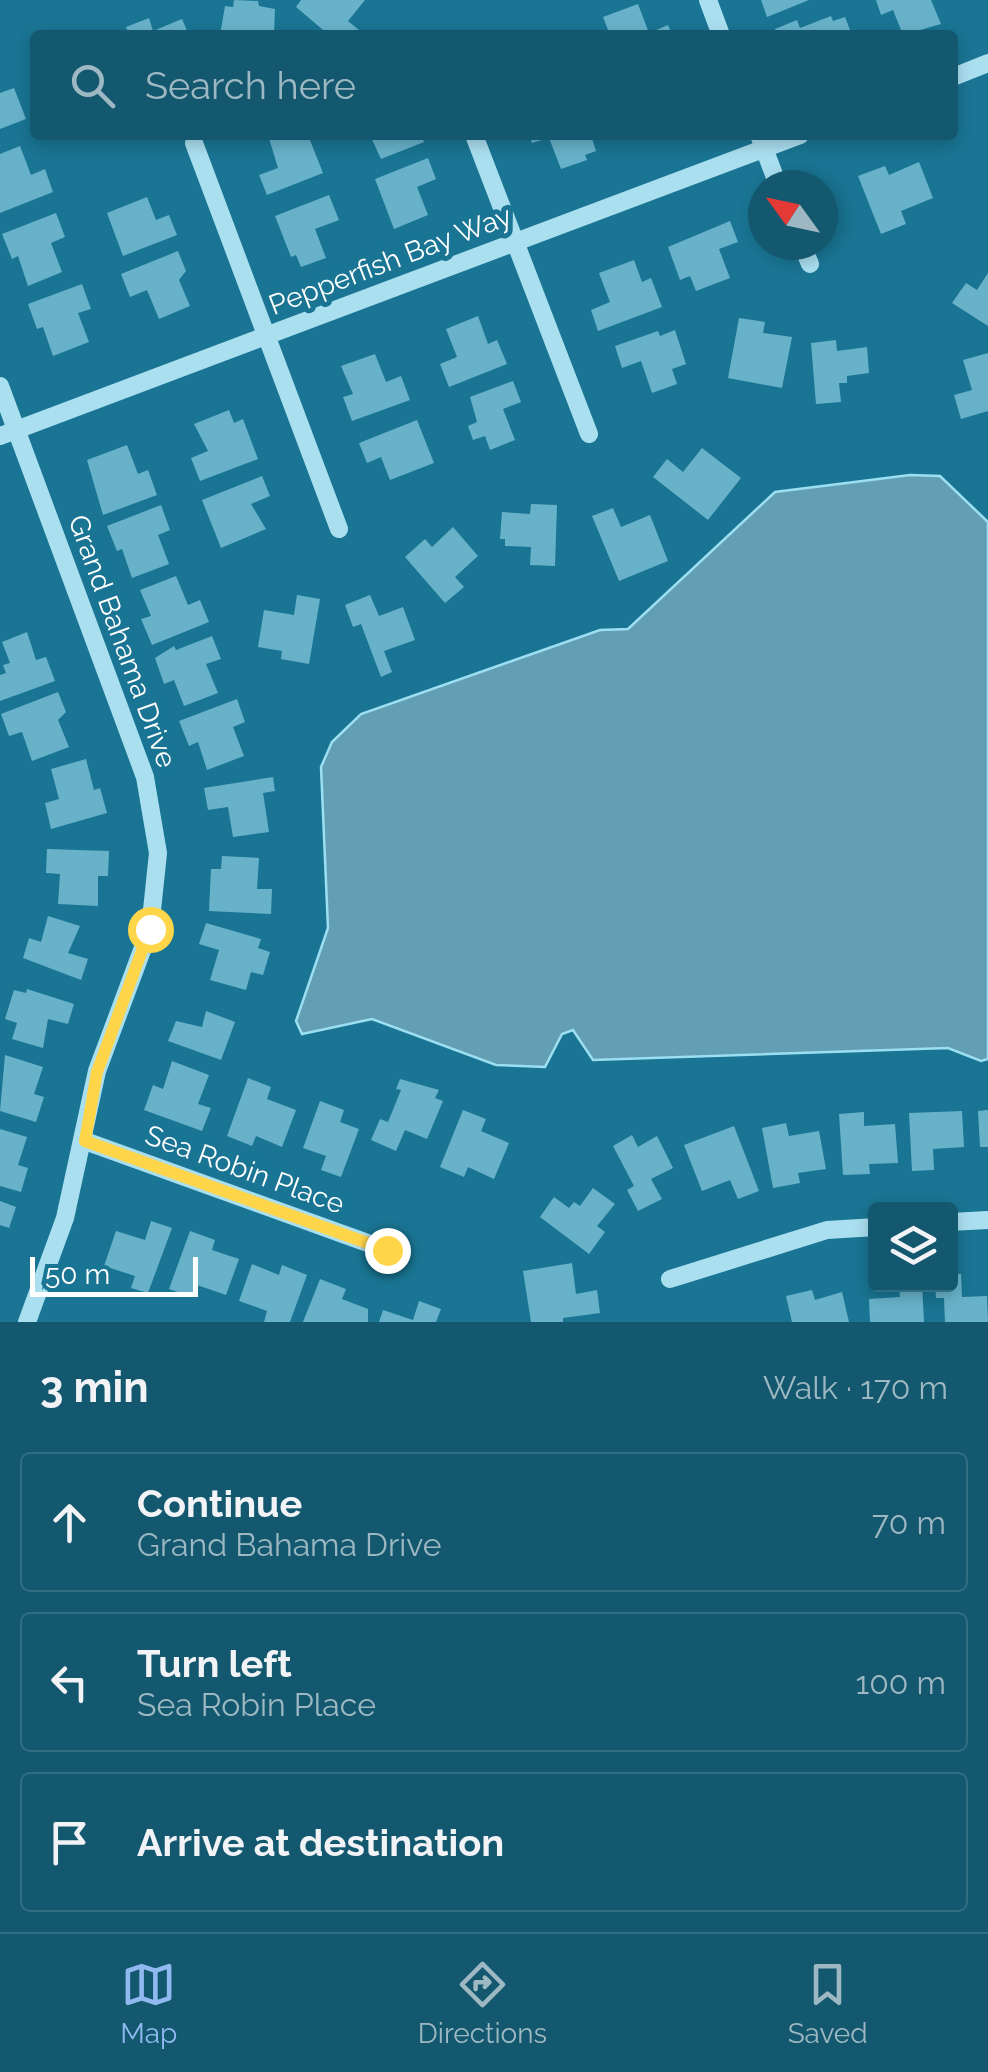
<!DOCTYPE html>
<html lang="en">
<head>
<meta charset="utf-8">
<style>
  body { margin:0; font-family:Raleway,sans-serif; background:#1c5e73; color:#f1f3f6 }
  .controls { position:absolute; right:30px; bottom:30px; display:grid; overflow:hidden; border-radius:10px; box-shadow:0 5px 15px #0003 }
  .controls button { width:90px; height:90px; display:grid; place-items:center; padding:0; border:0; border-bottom:2px solid #326e81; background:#13586e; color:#f1f3f6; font:50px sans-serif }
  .compass { position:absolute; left:748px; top:170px; width:90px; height:90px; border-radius:50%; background:#13586e; box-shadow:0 5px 15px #0003; rotate:303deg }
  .scale { position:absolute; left:30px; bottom:25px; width:168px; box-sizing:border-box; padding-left:10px; border:5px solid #fff; border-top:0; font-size:28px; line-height:35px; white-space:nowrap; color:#fff; -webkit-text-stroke:8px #197593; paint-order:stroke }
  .stop { position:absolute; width:30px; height:30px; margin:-22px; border:8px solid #ffd54a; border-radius:50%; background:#fff }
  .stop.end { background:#ffd54a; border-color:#fff; box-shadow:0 2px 10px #0008 }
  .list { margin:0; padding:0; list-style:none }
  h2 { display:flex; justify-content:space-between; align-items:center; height:130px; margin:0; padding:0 40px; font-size:42px }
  h2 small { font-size:32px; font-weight:400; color:#9db8c2 }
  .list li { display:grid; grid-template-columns:65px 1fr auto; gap:30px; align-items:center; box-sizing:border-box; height:140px; margin:0 20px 20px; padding:0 20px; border:2px solid #326e81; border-radius:10px }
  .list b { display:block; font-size:38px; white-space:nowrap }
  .list p { margin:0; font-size:32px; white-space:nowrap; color:#9db8c2 }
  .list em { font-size:32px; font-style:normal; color:#9db8c2 }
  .icon { flex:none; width:55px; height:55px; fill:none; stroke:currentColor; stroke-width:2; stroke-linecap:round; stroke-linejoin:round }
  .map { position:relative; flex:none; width:988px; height:1322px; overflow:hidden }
  .search { position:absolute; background:#13586e; box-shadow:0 5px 15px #0003; left:30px; right:30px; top:30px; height:110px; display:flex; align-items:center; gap:25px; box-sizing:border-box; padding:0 35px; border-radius:10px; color:#9db8c2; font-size:38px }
  .sheet { height:610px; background:#13586e }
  nav { display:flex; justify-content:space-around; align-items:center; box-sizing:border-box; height:140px; border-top:2px solid #326e81; background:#13586e; font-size:28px; color:#9db8c2 }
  nav a { display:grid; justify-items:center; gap:5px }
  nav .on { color:#90b9f0 }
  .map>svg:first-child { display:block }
</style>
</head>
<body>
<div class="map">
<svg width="988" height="1322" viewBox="0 0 988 1322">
  <rect width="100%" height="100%" fill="#197593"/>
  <path fill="#639fb4" stroke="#9cdff2" stroke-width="2.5" d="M910,475L940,476L988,522V1059L981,1061L948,1048L593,1060L573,1030L562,1034L545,1067L496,1065L372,1019L302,1034L296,1021L328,928L321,767L332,742L361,714L600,630L628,629L775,492Z"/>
  <g fill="#68b2c9">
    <path d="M234,0L258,1L259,6L275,9L274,35H220L225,6L233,7Z"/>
    <path d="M301,0H365L348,21L365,35H329L296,7Z"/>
    <path d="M761,0H809L767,17Z"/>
    <path d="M876,0H931L941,24L903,35L893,10L881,15Z"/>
    <path d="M638,4L649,33L668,25L672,35H610L603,17Z"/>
    <path d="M831,16L833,21L845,17L852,35H777L775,29L797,20L800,28Z"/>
    <path d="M149,18L153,31L182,19L189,35H129L126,27Z"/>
    <path d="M14,88L26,119L0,129V93Z"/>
    <path d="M268,135H308L323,173L267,195L259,175L278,168Z"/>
    <path d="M370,135H421L424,142L381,159Z"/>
    <path d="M529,135H591L596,151L585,155L587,160L561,169L549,138L532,143Z"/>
    <path d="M20,146L31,175L45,169L53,192L0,213V154Z"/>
    <path d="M428,158L436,179L417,187L428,215L394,229L375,179Z"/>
    <path d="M919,162L933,198L901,211L906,224L881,234L858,176L885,166L889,175Z"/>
    <path d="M329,195L339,220L315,229L326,258L301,267L296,255L291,257L275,216Z"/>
    <path d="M147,197L156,220L169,215L177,235L123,256L107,213Z"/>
    <path d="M56,213L65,237L51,243L62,272L28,286L18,256L12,259L2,234Z"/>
    <path d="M730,221L738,242L719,249L730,278L696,291L690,276L680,280L668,247Z"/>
    <path d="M178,251L186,271L179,280L190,306L159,319L147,290L130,297L121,274Z"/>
    <path d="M634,260L642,282L651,278L662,307L598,331L591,310L610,302L599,273Z"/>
    <path d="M988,273V326L952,303L966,283L977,290Z"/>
    <path d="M82,284L91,309L78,313L89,342L53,356L43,327L37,329L28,304Z"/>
    <path d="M478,316L488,344L497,340L507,364L449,387L440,364L457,357L446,329Z"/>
    <path d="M739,318L765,322L763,333L792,337L782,388L728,378Z"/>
    <path d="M675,330L686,364L672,369L677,384L652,393L641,361L622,368L615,346L658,331L660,336Z"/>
    <path d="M836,340L837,351L867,347L869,373L847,376V383H839L841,402L816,404L811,343Z"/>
    <path d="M988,353V411L961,419L954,395L972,390L963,360Z"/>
    <path d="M375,354L386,382L401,376L410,400L352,421L343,397L353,394L341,366Z"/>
    <path d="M513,381L521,402L503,409L515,440L490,450L485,436L473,440L468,426L477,422L470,397Z"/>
    <path d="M229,410L234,423L243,419L258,459L200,481L191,458L208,451L194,424Z"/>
    <path d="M417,420L434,463L390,480L381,457L367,463L359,443Z"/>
    <path d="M127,445L138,474L148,470L157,495L103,515L87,460Z"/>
    <path d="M702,448L741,478L708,520L653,477L667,459L683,472Z"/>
    <path d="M262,476L270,496L251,504L266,529L221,548L202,500Z"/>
    <path d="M531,504L557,505L555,566L530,565L531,547L505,546V539H500L502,512L530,514Z"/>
    <path d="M161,505L170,530L158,535L169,564L132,578L122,549L117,551L107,526Z"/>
    <path d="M613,508L621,527L650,515L668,561L619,581L592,516Z"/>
    <path d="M453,527L478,556L455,577L464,587L445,603L405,557L425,539L432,547Z"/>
    <path d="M176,576L188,605L200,600L209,622L152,645L141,619L151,616L140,590Z"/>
    <path d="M297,595L320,599L309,664L281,659L282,651L258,647L264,610L294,615Z"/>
    <path d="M370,595L379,616L403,607L415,640L384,651L392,672L381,677L361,624L353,627L345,605Z"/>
    <path d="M27,632L36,660L46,657L55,681L0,701V675L6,673L3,665L10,663L2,642Z"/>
    <path d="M212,636L221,659L206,664L218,693L184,706L174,680L164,684L155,658L174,646L176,650Z"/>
    <path d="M58,692L66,712L58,720L69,747L32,761L22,732L9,736L1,714Z"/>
    <path d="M237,699L245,722L233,727L244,756L207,770L198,742L189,746L179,721Z"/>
    <path d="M86,759L94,790L100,788L107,813L51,829L45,803L59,799L51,769Z"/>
    <path d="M273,777L275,791L263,793L269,832L233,837L228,807L208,810L204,788Z"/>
    <path d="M47,849L109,851L108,876H98V906L58,904L60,874L46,873Z"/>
    <path d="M222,856L259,858L257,889H272L271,914L209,911L211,869H221Z"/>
    <path d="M48,916L80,926L68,953L88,959L81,980L23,958L29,938L41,942Z"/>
    <path d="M206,923L261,939L258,948L270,952L263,975L251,972L246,990L210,980L219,950L199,944Z"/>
    <path d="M27,989L74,1004L68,1024L48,1019L43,1048L12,1039L17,1023L5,1019L14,990L26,993Z"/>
    <path d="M206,1011L235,1022L221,1060L168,1041L176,1021L202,1027Z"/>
    <path d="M5,1055L43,1067L34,1094L44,1097L36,1122L0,1111Z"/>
    <path d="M172,1061L209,1075L198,1104L211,1108L202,1131L144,1110L153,1085L163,1089Z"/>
    <path d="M248,1078L271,1087L267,1099L296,1110L282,1147L256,1136L252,1146L227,1136Z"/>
    <path d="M400,1079L439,1090L435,1098L443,1101L427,1139L405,1130L396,1151L371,1140L380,1119L388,1122L401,1090L396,1089Z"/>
    <path d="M320,1101L344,1110L340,1122L359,1129L341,1177L321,1170L326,1156L303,1148Z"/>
    <path d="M463,1110L486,1119L481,1131L509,1143L494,1179L468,1167L464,1177L440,1167Z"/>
    <path d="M988,1110V1147H980L978,1111Z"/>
    <path d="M962,1111L964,1147L933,1149L934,1170L912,1171L909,1113Z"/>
    <path d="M864,1112V1126L895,1124L898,1163L869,1164L870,1174L843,1175L839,1114Z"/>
    <path d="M786,1123L789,1136L819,1131L826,1169L798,1173L800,1183L773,1188L762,1128Z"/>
    <path d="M734,1126L759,1191L738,1199L730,1180L702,1191L684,1145Z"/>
    <path d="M0,1129L27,1137L18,1165L28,1168L21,1192L0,1186Z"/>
    <path d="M632,1135L638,1147L657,1136L673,1168L651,1179L662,1199L638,1211L627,1190L634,1186L613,1146Z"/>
    <path d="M593,1188L615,1204L597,1226L605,1232L589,1254L540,1217L554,1197L569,1208L574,1202L580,1206Z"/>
    <path d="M0,1201L16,1207L9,1228L0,1225Z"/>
    <path d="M151,1221L172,1228L148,1293L131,1288L135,1276L104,1266L116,1231L145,1240Z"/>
    <path d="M190,1231L215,1240L212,1250L239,1259L226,1295L197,1285L192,1297L169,1289Z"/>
    <path d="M572,1263L576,1294L597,1290L600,1313L563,1318V1322H531L523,1271Z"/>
    <path d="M252,1264L279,1275L282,1265L307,1275L290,1322H264L267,1311L239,1301Z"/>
    <path d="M950,1274H961L962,1297L987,1296L988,1322H945L944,1298H936L935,1284H950Z"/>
    <path d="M320,1279L346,1289L342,1299L368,1309V1322H303Z"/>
    <path d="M899,1284H922L924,1322H870L869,1299L900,1297Z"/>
    <path d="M812,1290L815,1300L842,1292L849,1322H792L786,1296Z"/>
    <path d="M419,1301L441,1309L436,1322H379L383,1310L413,1320Z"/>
  </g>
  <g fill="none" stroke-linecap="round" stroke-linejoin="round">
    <g stroke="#aadff0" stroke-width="18">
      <path d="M708,0L721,35"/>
      <path d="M953,77L988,63"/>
      <path d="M474,135L589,434"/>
      <path d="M759,135L778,185"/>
      <path d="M194,143L339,529"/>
      <path d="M802,245L810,264"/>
      <path d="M0,386L145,777L158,853L150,929L97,1071L65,1218L27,1322"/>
      <path d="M0,436L800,135"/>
      <path d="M85,1141L387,1250"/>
      <path d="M950,1222L988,1220"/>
      <path d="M670,1279L827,1230L876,1227"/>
    </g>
  </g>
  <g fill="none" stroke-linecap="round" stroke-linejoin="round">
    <path stroke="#ffd54a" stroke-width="12" d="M150,929L97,1072L85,1141L387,1250"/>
  </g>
  <g text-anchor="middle" stroke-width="10" stroke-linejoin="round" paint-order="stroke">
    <g font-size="28" fill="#fff" stroke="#197593">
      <text transform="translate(390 260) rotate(-21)" y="10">Pepperfish Bay Way</text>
      <text transform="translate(123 641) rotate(70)" y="10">Grand Bahama Drive</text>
      <text transform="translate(245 1169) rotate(20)" y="10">Sea Robin Place</text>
    </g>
  </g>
</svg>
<div class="controls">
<button><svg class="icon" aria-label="layers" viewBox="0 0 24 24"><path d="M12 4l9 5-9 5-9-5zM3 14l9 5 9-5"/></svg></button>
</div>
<svg class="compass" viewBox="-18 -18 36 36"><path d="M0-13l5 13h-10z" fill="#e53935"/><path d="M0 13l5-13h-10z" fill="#9db8c2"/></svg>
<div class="scale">50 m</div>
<div class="stop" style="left:150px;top:929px"></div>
<div class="stop end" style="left:387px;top:1250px"></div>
<div class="search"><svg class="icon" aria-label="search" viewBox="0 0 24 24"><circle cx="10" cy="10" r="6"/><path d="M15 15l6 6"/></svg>Search here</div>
</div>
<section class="sheet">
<h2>3 min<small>Walk · 170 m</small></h2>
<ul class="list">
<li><svg class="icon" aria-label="ahead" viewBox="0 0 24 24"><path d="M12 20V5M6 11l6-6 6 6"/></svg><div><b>Continue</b><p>Grand Bahama Drive</p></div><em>70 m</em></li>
<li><svg class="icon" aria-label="left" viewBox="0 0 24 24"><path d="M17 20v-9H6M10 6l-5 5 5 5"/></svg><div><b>Turn left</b><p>Sea Robin Place</p></div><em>100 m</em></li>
<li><svg class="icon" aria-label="arrive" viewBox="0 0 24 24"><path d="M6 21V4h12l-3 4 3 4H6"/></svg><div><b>Arrive at destination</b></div></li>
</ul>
</section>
<nav>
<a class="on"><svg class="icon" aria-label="map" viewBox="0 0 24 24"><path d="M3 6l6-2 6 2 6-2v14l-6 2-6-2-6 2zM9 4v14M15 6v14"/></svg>Map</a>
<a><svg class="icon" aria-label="directions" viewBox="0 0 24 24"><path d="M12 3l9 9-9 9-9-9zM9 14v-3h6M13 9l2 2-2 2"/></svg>Directions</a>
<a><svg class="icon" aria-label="saved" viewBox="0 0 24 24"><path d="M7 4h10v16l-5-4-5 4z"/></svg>Saved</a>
</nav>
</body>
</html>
